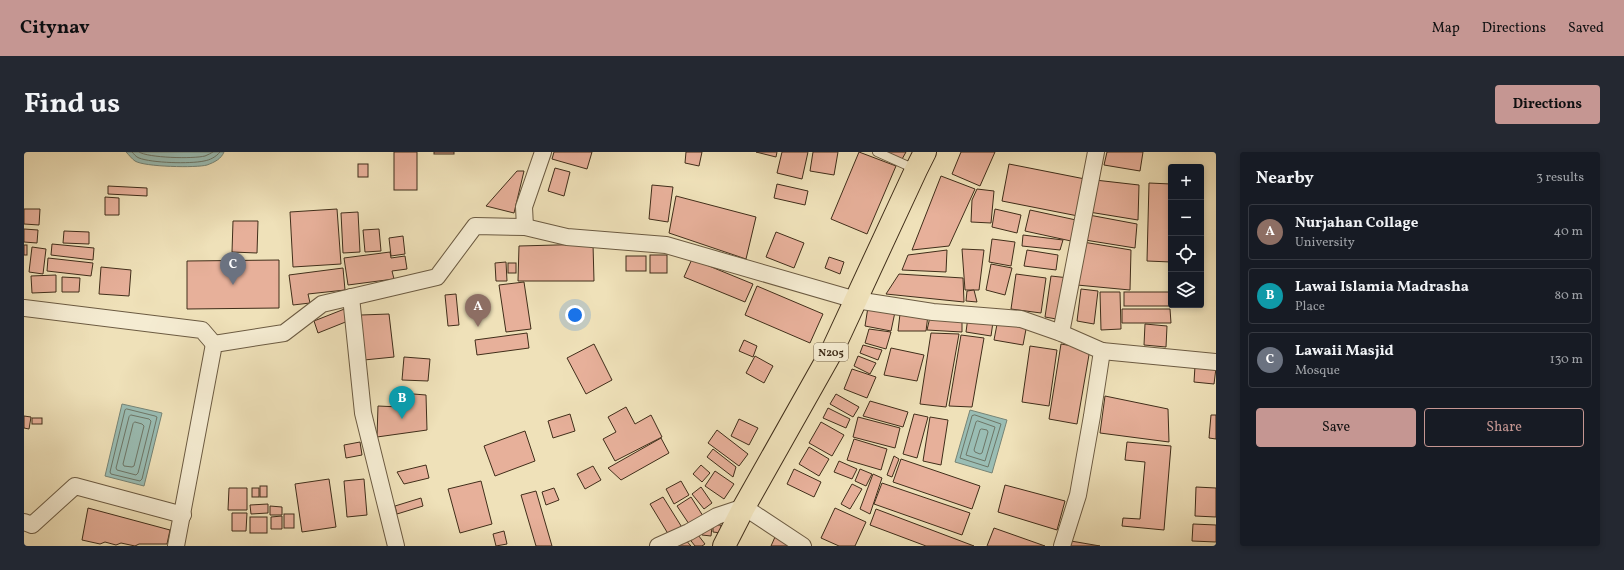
<!DOCTYPE html>
<html lang="en">
<head>
<meta charset="utf-8">
<style>
  body { margin:0; font-family:Vollkorn,serif; background:#242831; color:#f1f3f6 }
  .controls { position:absolute; right:12px; top:12px; display:grid; overflow:hidden; border-radius:4px; box-shadow:0 2px 6px #0003 }
  .controls button { width:36px; height:36px; display:grid; place-items:center; padding:0; border:0; border-bottom:1px solid #363941; background:#171b24; color:#f1f3f6; font:20px sans-serif }
  .you { position:absolute; left:551px; top:163px; width:14px; height:14px; margin:-10px; border:3px solid #fff; border-radius:50%; background:#1a73e8; box-shadow:0 0 0 6px #1a73e833 }
  .badge { display:grid; place-items:center; width:26px; height:26px; border-radius:50%; background:#c59692; color:#fff; font-size:13px; font-weight:700 }
  .pin { position:absolute; translate:-50% -33px; filter:drop-shadow(0 1px 2px #0008) }
  .pin::after { content:''; position:absolute; top:21px; width:14px; height:12px; background:inherit; clip-path:polygon(0 0,100% 0,50% 100%) }
  .list { margin:0; padding:0; list-style:none }
  h2 { display:flex; justify-content:space-between; align-items:center; height:52px; margin:0; padding:0 16px; font-size:17px }
  h2 small { font-size:13px; font-weight:400; color:#9ea1a6 }
  .list li { display:grid; grid-template-columns:26px 1fr auto; gap:12px; align-items:center; box-sizing:border-box; height:56px; margin:0 8px 8px; padding:0 8px; border:1px solid #363941; border-radius:4px }
  .list b { display:block; font-size:15px; white-space:nowrap }
  .list p { margin:0; font-size:13px; white-space:nowrap; color:#9ea1a6 }
  .list em { font-size:13px; font-style:normal; color:#9ea1a6 }
  .actions { display:flex; gap:8px; padding:12px 16px }
  .actions a { flex:1; padding:9px 0; border:1px solid #c59692; border-radius:4px; text-align:center; font-size:14px; color:#c59692 }
  .actions .main { background:#c59692; color:#111 }
  .icon { flex:none; width:22px; height:22px; fill:none; stroke:currentColor; stroke-width:2; stroke-linecap:round; stroke-linejoin:round }
  .map { position:relative; flex:none; width:1192px; height:394px; overflow:hidden; border-radius:4px }
  header { display:flex; align-items:center; gap:24px; box-sizing:border-box; height:56px; padding:0 20px; background:#c59692; color:#111 }
  header strong { font-size:19px }
  nav { display:flex; gap:22px; margin-inline-start:auto; font-size:14px }
  .intro { display:flex; align-items:center; justify-content:space-between; box-sizing:border-box; height:96px; padding:0 24px }
  h1 { margin:0; font-size:28px }
  .button { padding:10px 18px; border-radius:4px; background:#c59692; color:#111; font-size:14px; font-weight:700 }
  main { display:flex; gap:24px; padding:0 24px }
  aside { flex:1; background:#171b24; border-radius:4px; box-shadow:0 2px 6px #0003 }
  .map>svg:first-child { display:block }
</style>
</head>
<body>
<header>
<strong>Citynav</strong>
<nav><a>Map</a><a>Directions</a><a>Saved</a></nav>
</header>
<div class="intro"><h1>Find us</h1><a class="button">Directions</a></div>
<main>
<div class="map">
<svg width="1192" height="394" viewBox="0 0 1192 394">
  <rect width="100%" height="100%" fill="#efe1b9"/>
  <filter id="stains"><feTurbulence type="fractalNoise" baseFrequency=".005" numOctaves="4"/><feColorMatrix values="0 0 0 0 .2 0 0 0 0 .09 0 0 0 0 .02 0 0 0 .5 -.17"/></filter>
  <radialGradient id="worn" r=".72"><stop offset=".6" stop-color="#630" stop-opacity="0"/><stop offset="1" stop-color="#630" stop-opacity=".3"/></radialGradient>
  <g fill="#9abdb4" stroke="#768476">
    <path d="M102,0H200C197,7 191,10 183,13C173,16 120,15 111,9C108,7 105,3 102,0Z"/>
    <path d="M98,252L138,261L120,334L81,324Z"/>
    <path d="M946,258L983,268L968,321L931,310Z"/>
  </g>
  <g fill="none" stroke-linecap="round" stroke-linejoin="round">
    <g stroke="#6d7667" stroke-width="1">
      <path d="M108,0C110,2 112,5 115,6C128,11 166,12 180,9C186,8 192,5 196,0"/>
      <path d="M115,0C124,6 169,7 181,4C184,3 187,1 189,0"/>
      <path d="M103,257L131,264L133,265L118,327L116,329L87,322L86,320L101,258Z"/>
      <path d="M107,263L125,267L127,269L114,321L112,323L93,318L92,316L105,265Z"/>
      <path d="M951,263L977,272L964,315L936,306L948,264Z"/>
      <path d="M954,269L971,275L961,309L942,303L952,270Z"/>
      <path d="M111,270L118,272L120,274L110,314L108,315L100,314L99,312L109,272Z"/>
      <path d="M958,277L963,278L964,280L958,301L956,302L951,300L950,298L956,278Z"/>
    </g>
  </g>
  <g fill="#e7b09a" stroke="#402e1a">
    <rect x="370" y="0" width="23" height="38"/>
    <rect x="410" y="0" width="20" height="2"/>
    <path d="M530,0H568L563,17L528,7Z"/>
    <path d="M662,0H678L675,14L661,11Z"/>
    <path d="M732,0H753L752,5Z"/>
    <path d="M758,0H784L778,27L753,21Z"/>
    <path d="M789,0H814L810,23L786,19Z"/>
    <path d="M835,0L872,14L843,82L807,67Z"/>
    <path d="M859,0H882L877,9Z"/>
    <path d="M937,0H971L956,34L928,22Z"/>
    <path d="M1083,0H1119L1116,19L1080,13Z"/>
    <rect x="334" y="12" width="10" height="13"/>
    <path d="M985,12L1061,27L1054,64L978,49Z"/>
    <path d="M531,16L546,20L540,44L524,39Z"/>
    <path d="M493,19H500L490,61L462,54Z"/>
    <path d="M917,24L951,37L925,94L888,98Z"/>
    <path d="M1071,28L1115,33L1114,68L1065,60Z"/>
    <path d="M1125,31L1147,32V110L1123,109Z"/>
    <path d="M753,32L784,39L781,53L750,46Z"/>
    <path d="M628,33L649,35L644,70L625,67Z"/>
    <path d="M84,34L123,36V44L84,42Z"/>
    <path d="M953,37L970,39L967,71L947,70L948,48Z"/>
    <path d="M652,44L732,65L722,107L645,81Z"/>
    <path d="M81,45L95,46V63H81Z"/>
    <path d="M0,57H16L15,73L0,72Z"/>
    <path d="M313,57L317,112L269,115L266,60Z"/>
    <path d="M971,57L997,63L993,81L968,75Z"/>
    <path d="M1006,58L1052,68L1047,89L1001,79Z"/>
    <path d="M334,60L336,100L319,101L317,61Z"/>
    <path d="M1065,63L1113,72L1111,96L1061,88Z"/>
    <path d="M209,69H234L233,101L208,100Z"/>
    <path d="M0,77L14,78L13,91L0,90Z"/>
    <path d="M355,77L357,99L341,100L339,78Z"/>
    <path d="M40,79L65,80V92L39,91Z"/>
    <path d="M752,80L780,91L770,116L742,105Z"/>
    <path d="M999,83L1039,88L1036,98L998,94Z"/>
    <path d="M379,84L381,102L367,104L365,86Z"/>
    <path d="M968,87L991,90L987,114L965,110Z"/>
    <path d="M1059,90L1107,98L1106,138L1053,133Z"/>
    <path d="M28,92L70,96L69,108L27,103Z"/>
    <path d="M569,92L570,129H494L495,94Z"/>
    <rect x="0" y="93" width="3" height="10"/>
    <path d="M8,95L22,97L19,122L5,120Z"/>
    <path d="M938,97L960,98L955,138H941Z"/>
    <path d="M923,98L922,120L878,118L884,103Z"/>
    <path d="M1003,98L1034,103L1032,118L1000,114Z"/>
    <path d="M366,100L367,106L381,104L383,117L368,119L370,127L324,133L320,106Z"/>
    <rect x="626" y="103" width="17" height="18"/>
    <rect x="602" y="104" width="20" height="15"/>
    <path d="M805,105L820,110L816,122L801,116Z"/>
    <path d="M24,106L69,111L67,124L23,119Z"/>
    <path d="M668,107L729,132L721,150L660,125Z"/>
    <path d="M255,108V156L163,157V109Z"/>
    <path d="M482,110L483,129H472L471,111Z"/>
    <rect x="484" y="111" width="8" height="10"/>
    <path d="M967,112L988,116L981,143L962,138Z"/>
    <path d="M77,115L107,118L105,144L75,142Z"/>
    <path d="M319,116L321,138L284,142L286,151L269,153L265,123Z"/>
    <path d="M875,122L939,126L940,150L862,142Z"/>
    <path d="M992,122L1022,126L1017,161L987,157Z"/>
    <path d="M32,123V140L8,141L7,124Z"/>
    <path d="M1027,124L1045,126L1038,168L1021,165Z"/>
    <path d="M38,125L56,126L55,140H38Z"/>
    <path d="M500,130L507,177L482,180L475,133Z"/>
    <path d="M733,134L799,162L786,191L721,163Z"/>
    <path d="M1057,137L1074,139L1070,172L1053,169Z"/>
    <path d="M950,138L953,150L942,149L943,139Z"/>
    <path d="M1076,140H1096L1097,177L1077,178Z"/>
    <rect x="1100" y="140" width="46" height="14"/>
    <path d="M432,142L435,173L424,174L421,143Z"/>
    <path d="M844,155L871,160L867,179L841,174Z"/>
    <path d="M323,156L324,169L294,181L290,169Z"/>
    <path d="M1098,157H1146L1147,171H1098Z"/>
    <path d="M365,162L370,205L340,208L337,163Z"/>
    <path d="M876,162L904,163L902,179H874Z"/>
    <path d="M906,165L938,166V180L903,178Z"/>
    <path d="M944,165L969,170L967,184L942,180Z"/>
    <path d="M974,167L1003,172L999,193L970,188Z"/>
    <path d="M1121,172L1143,174L1142,195L1120,193Z"/>
    <path d="M845,177L867,180L862,197L841,191Z"/>
    <path d="M503,181L505,196L453,203L451,188Z"/>
    <path d="M907,181L935,182L922,255L896,252Z"/>
    <path d="M937,183L960,186L948,255L925,254Z"/>
    <path d="M720,188L733,194L729,205L715,199Z"/>
    <path d="M570,192L588,228L562,242L543,206Z"/>
    <path d="M1037,192L1066,197L1053,272L1025,267Z"/>
    <path d="M839,193L858,198L854,208L836,201Z"/>
    <path d="M1006,194L1033,198L1025,254L998,250Z"/>
    <path d="M867,196L900,203L893,229L860,223Z"/>
    <path d="M731,204L749,214L740,231L722,221Z"/>
    <path d="M834,204L852,211L846,222L830,214Z"/>
    <path d="M380,205L406,207L404,229L378,228Z"/>
    <path d="M1171,214L1192,216L1190,232L1170,230Z"/>
    <path d="M828,217L852,225L843,246L820,237Z"/>
    <path d="M377,241L402,243L403,278L353,285L354,254L376,255Z"/>
    <path d="M812,242L835,255L829,265L806,252Z"/>
    <path d="M1081,244L1144,257L1145,290L1076,281Z"/>
    <path d="M846,249L884,260L879,275L839,264Z"/>
    <path d="M602,255L611,272L627,263L638,285L591,309L579,287L592,280L584,265Z"/>
    <path d="M804,256L826,267L822,276L799,266Z"/>
    <path d="M546,262L551,279L529,286L524,269Z"/>
    <path d="M890,262L904,265L893,306L879,302Z"/>
    <path d="M1187,263H1192V287L1185,286Z"/>
    <path d="M0,264L7,265L5,277L0,276Z"/>
    <path d="M834,265L876,276L871,296L829,285Z"/>
    <path d="M906,265L924,268L917,313L899,309Z"/>
    <rect x="8" y="266" width="10" height="6"/>
    <path d="M715,267L734,276L725,293L707,284Z"/>
    <path d="M797,270L820,283L808,304L785,291Z"/>
    <path d="M693,278L724,302L715,314L684,291Z"/>
    <path d="M501,279L511,309L471,324L460,294Z"/>
    <path d="M637,286L645,301L597,328L584,316Z"/>
    <path d="M830,287L863,297L857,318L823,308Z"/>
    <path d="M336,290L338,303L322,306L320,293Z"/>
    <path d="M1103,290L1147,294L1140,378L1098,374L1099,366L1116,367L1121,310L1101,308Z"/>
    <path d="M785,295L805,307L795,324L775,312Z"/>
    <path d="M689,297L712,315L709,325L683,305Z"/>
    <path d="M870,304L875,307L868,325L863,323Z"/>
    <path d="M877,307L956,334L948,357L869,330Z"/>
    <path d="M815,309L833,317L828,327L810,320Z"/>
    <path d="M402,313L405,326L380,332L373,320Z"/>
    <path d="M677,313L686,321L678,330L669,322Z"/>
    <path d="M569,314L577,328L561,337L553,322Z"/>
    <path d="M770,317L797,330L790,345L763,332Z"/>
    <path d="M836,317L848,322L842,334L831,329Z"/>
    <path d="M691,319L710,332L700,347L681,334Z"/>
    <path d="M849,322L858,326L846,362L836,357Z"/>
    <path d="M305,327L312,375L278,380L271,332Z"/>
    <path d="M340,327L343,363L323,365L320,329Z"/>
    <path d="M457,329L468,372L436,381L424,337Z"/>
    <path d="M657,329L665,343L650,352L642,337Z"/>
    <path d="M858,331L946,361L938,383L850,352Z"/>
    <path d="M828,332L838,337L826,357L817,352Z"/>
    <path d="M981,333L1041,349L1033,378L974,360Z"/>
    <rect x="236" y="334" width="7" height="11"/>
    <path d="M677,335L688,351L680,357L668,342Z"/>
    <path d="M1172,335L1192,336V365L1171,364Z"/>
    <path d="M205,336H223V358H204Z"/>
    <rect x="228" y="336" width="7" height="9"/>
    <path d="M530,336L535,348L522,353L518,340Z"/>
    <path d="M512,339L528,394H512L497,343Z"/>
    <path d="M639,345L659,377L646,385L626,352Z"/>
    <path d="M667,345L679,364L665,372L653,354Z"/>
    <path d="M397,346L399,354L373,362L371,354Z"/>
    <path d="M244,352V361L227,362L226,353Z"/>
    <path d="M246,354L258,355V363H246Z"/>
    <path d="M64,356L146,378L143,392H115L111,394L97,391L92,393L81,390L76,392L58,388Z"/>
    <path d="M811,356L842,370L831,394H815L797,386Z"/>
    <path d="M852,357L950,394H902L846,373Z"/>
    <path d="M208,361H223L222,379H208Z"/>
    <rect x="260" y="362" width="10" height="14"/>
    <path d="M258,364V377H247V365Z"/>
    <rect x="226" y="365" width="17" height="16"/>
    <path d="M1169,372L1192,373V390L1168,389Z"/>
    <path d="M689,373H697V381L689,380Z"/>
    <path d="M679,374L688,375L687,384L678,383Z"/>
    <path d="M970,376L1021,394H963Z"/>
    <path d="M480,379L483,392L472,394L469,382Z"/>
    <path d="M671,379L681,392L678,394H671L664,385Z"/>
    <path d="M658,384L667,394H641Z"/>
    <path d="M751,385L764,392L763,394H747Z"/>
    <path d="M1047,389L1076,394H1046Z"/>
  </g>
  <g fill="none" stroke-linecap="round" stroke-linejoin="round">
    <g stroke="#6c5b42" stroke-width="10">
      <path id="lane" d="M853,0L891,17"/>
    </g>
    <g stroke="#6c5b42" stroke-width="18">
      <g id="street">
        <path d="M501,75L500,55L519,0"/>
        <path d="M327,145L339,261L372,394"/>
        <path d="M0,156L178,178L190,192"/>
        <path d="M1037,181L1072,0"/>
        <path d="M1078,199L1192,210"/>
        <path d="M0,370L8,373L51,334L159,363"/>
        <path d="M152,394L190,192L260,181L298,152L413,125L451,74L501,75L543,85L642,93L832,148L909,160L997,167L1037,181L1078,199L1068,264L1054,343L1038,394"/>
        <path d="M634,394L665,380L693,364L720,355L779,394"/>
      </g>
    </g>
    <g stroke="#402e1a" stroke-width="24">
      <path id="highway" d="M700,394L720,355L809,197L892,18L901,0"/>
    </g>
    <use href="#lane" stroke="#f5ecd2" stroke-width="8"/>
    <use href="#street" stroke="#f5ecd2" stroke-width="16"/>
    <use href="#highway" stroke="#efe1b9" stroke-width="22"/>
  </g>
  <g text-anchor="middle" stroke-width="3.5" stroke-linejoin="round" paint-order="stroke">
    <rect fill="#f5ecd2" stroke="#766751" stroke-width="1" x="790" y="191" width="34" height="18" rx="3"/>
    <g font-size="11" font-weight="bold" fill="#402e1a">
      <text x="807" y="204">N205</text>
    </g>
  </g>
  <rect width="100%" height="100%" filter="url(#stains)"/>
  <rect width="100%" height="100%" fill="url(#worn)"/>
</svg>
<div class="controls">
<button>+</button>
<button>−</button>
<button><svg class="icon" aria-label="locate" viewBox="0 0 24 24"><circle cx="12" cy="12" r="6"/><path d="M12 2v4M12 18v4M2 12h4M18 12h4"/></svg></button>
<button><svg class="icon" aria-label="layers" viewBox="0 0 24 24"><path d="M12 4l9 5-9 5-9-5zM3 14l9 5 9-5"/></svg></button>
</div>
<div class="you"></div>
<div class="pin badge" style="left:454px;top:175px;background:#8d6e63">A</div>
<div class="pin badge" style="left:378px;top:267px;background:#0f9aa8">B</div>
<div class="pin badge" style="left:209px;top:133px;background:#6b7280">C</div>
</div>
<aside>
<h2>Nearby<small>3 results</small></h2>
<ul class="list">
<li><span class="badge" style="background:#8d6e63">A</span><div><b>Nurjahan Collage</b><p>University</p></div><em>40 m</em></li>
<li><span class="badge" style="background:#0f9aa8">B</span><div><b>Lawai Islamia Madrasha</b><p>Place</p></div><em>80 m</em></li>
<li><span class="badge" style="background:#6b7280">C</span><div><b>Lawaii Masjid</b><p>Mosque</p></div><em>130 m</em></li>
</ul>
<div class="actions"><a class="main">Save</a><a>Share</a></div>
</aside>
</main>
</body>
</html>
